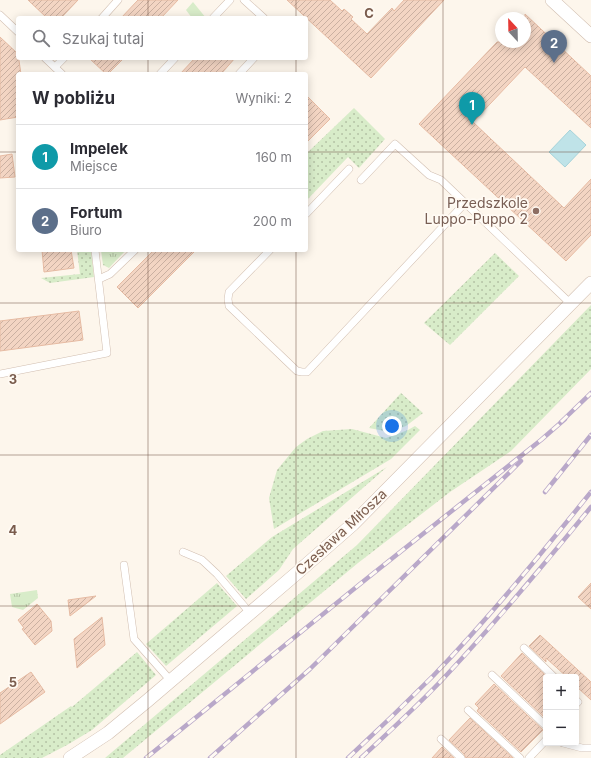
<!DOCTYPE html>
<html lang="pl">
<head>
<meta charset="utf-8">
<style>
  body { margin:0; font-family:Inter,sans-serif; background:#f2f2f3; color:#2b2b33 }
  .controls { position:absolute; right:12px; bottom:12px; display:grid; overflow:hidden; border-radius:4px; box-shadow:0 2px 10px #0003 }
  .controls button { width:36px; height:36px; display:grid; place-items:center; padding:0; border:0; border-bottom:1px solid #e1e1e2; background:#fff; color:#2b2b33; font:20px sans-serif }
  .compass { position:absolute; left:495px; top:12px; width:36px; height:36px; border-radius:50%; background:#fff; box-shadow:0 2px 10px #0003; rotate:338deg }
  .you { position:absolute; left:392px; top:426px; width:14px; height:14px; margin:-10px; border:3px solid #fff; border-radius:50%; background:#1a73e8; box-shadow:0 0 0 6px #1a73e833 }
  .badge { display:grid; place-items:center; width:26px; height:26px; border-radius:50%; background:#0b8043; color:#fff; font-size:13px; font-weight:700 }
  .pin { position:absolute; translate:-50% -33px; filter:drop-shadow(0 1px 2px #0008) }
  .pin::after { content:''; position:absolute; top:21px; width:14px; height:12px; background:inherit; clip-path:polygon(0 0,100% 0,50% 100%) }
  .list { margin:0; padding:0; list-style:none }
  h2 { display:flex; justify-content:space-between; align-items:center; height:52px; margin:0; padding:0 16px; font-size:17px }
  h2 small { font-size:13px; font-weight:400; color:#7c7c81 }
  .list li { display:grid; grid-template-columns:26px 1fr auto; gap:12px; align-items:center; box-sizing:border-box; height:64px; padding:0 16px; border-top:1px solid #e1e1e2 }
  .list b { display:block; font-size:15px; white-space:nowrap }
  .list p { margin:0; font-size:13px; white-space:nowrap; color:#7c7c81 }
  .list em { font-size:13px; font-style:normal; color:#7c7c81 }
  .icon { flex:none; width:22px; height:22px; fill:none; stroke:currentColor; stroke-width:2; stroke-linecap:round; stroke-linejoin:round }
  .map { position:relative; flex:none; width:591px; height:758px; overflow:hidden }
  .search { position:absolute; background:#fff; box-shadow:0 2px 10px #0003; left:16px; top:16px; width:292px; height:44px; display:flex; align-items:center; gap:10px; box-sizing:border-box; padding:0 14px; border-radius:4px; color:#7c7c81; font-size:15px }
  .panel { position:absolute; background:#fff; box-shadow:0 2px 10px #0003; left:16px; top:72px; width:292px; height:180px; border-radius:4px }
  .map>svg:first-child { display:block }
</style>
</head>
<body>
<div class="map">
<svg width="591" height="758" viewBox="0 0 591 758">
  <defs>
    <pattern id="grass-dots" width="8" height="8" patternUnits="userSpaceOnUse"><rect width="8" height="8" fill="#d8ecc9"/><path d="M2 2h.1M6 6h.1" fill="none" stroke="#b4c2a5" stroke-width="1.8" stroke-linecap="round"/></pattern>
    <pattern id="park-tufts" width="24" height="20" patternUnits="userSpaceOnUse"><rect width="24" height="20" fill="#d8ecc9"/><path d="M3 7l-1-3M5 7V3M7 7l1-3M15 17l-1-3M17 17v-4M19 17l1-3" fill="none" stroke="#b4c2a5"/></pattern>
    <pattern id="building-hatch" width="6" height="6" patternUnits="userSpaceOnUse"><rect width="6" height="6" fill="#f3d5c3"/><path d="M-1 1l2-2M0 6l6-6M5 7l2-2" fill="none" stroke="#cab0a1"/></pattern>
  </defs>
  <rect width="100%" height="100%" fill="#fdf6ec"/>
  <g fill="url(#grass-dots)">
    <path d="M354,108L385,139L359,168L348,157L306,201V154Z"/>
    <path d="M77,250H91L94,277L50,283L41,278L80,274Z"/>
    <path d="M495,253L519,276L450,345L424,323Z"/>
    <path d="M591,305V369L511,451L450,492L358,563L123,758H105L357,545Z"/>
    <path d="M401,393L423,413L406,426L390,432L369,428Z"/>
    <path d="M415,426L420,430L391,459L274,529L269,498L277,470L296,447L307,439L323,431L352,429L386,438L408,430Z"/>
    <path d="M387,467L293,549L279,570L246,599L226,576L272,537Z"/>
    <path d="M217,583L237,606L166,666L146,644Z"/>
    <path d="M137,652L156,675L92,730L67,745L42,758H0V755L71,706L72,707Z"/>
  </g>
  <g fill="url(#park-tufts)">
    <path d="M101,250H126L109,268L103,265Z"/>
    <path d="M37,590L38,598L23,610L12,607L10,594Z"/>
  </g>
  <path fill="#d8ecc9" d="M193,2L206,18H192L186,10Z"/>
  <path fill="#bfe3e8" stroke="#a5d3da" d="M570,130L586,145L565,167L549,152Z"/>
  <g fill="url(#building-hatch)" stroke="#e6bba3">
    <path d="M28,0H78L61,18H47Z"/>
    <path d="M138,0H178L161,18H121Z"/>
    <path d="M287,0H330L342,11L344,9L353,17L351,19L367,34L392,8L394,11L404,0H444L371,78Z"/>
    <path d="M525,14L591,76V128L525,67L473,122L564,208L591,179V235L566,261L419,124L497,42H525Z"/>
    <path d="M0,37L18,54L21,74H18V117L0,120Z"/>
    <path d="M89,58H124L108,74H106Z"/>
    <path d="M195,58H235L221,74H180Z"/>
    <path d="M306,95L330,119L306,143Z"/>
    <path d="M12,154L15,177L0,178V156Z"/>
    <path d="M42,250H71L74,268L44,272Z"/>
    <path d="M154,250H196L138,308L117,287Z"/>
    <path d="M79,311L83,340L0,351V321Z"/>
    <path d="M591,583V609L578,597Z"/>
    <path d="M96,596L70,616L68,600Z"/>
    <path d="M37,604L51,621L52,631L35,645L22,629L24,628L18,620Z"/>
    <path d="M102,617L105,645L77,668L74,639Z"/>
    <path d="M540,635L591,682V700L576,686V677H567L546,658V662L529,646Z"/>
    <path d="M522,653L546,676V719L501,676Z"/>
    <path d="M31,672L45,692L0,724V693Z"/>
    <path d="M494,684L543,730L521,752L477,711L479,708L475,704Z"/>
    <path d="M470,718L513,758H466L464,754L449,740Z"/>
    <path d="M442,747L454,758H432Z"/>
  </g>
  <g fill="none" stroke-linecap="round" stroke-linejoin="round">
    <g stroke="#d1beb0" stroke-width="8">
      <g id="lane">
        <path d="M244,0L264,18"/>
        <path d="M0,15L18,32"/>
        <path d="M102,18L118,0"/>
        <path d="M213,18L230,0"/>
        <path d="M45,58L62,74"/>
        <path d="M55,67L64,58"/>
        <path d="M160,74L175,58"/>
        <path d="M239,74L254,58"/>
        <path d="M361,180L395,144L429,175L441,180L571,304"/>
        <path d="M306,214L349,169"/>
        <path d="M270,250L229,292L228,299L229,306L297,371L302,372H307L465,203"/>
        <path d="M99,279L110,274L135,250"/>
        <path d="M0,374L107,353L95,250"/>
        <path d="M183,552L202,560L217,574L250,613"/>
        <path d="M124,565L134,639L171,681"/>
        <path d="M524,648L554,677"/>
        <path d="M492,675L546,726"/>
        <path d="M576,700L578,702L576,704"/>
        <path d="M468,710L520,758"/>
        <path d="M441,739L461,758"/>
        <path d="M563,743L582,748H591"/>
        <path d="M529,758L546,740"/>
      </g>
    </g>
    <g stroke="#d1beb0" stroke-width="14">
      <g id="street">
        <path d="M552,0L591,36"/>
        <path d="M70,758L108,733L147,701L297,573L353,524L591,283"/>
      </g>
    </g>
    <use href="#lane" stroke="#fff" stroke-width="7"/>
    <use href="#street" stroke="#fff" stroke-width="13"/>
    <g stroke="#b9a8c9" stroke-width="4.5">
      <g id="rail">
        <path d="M561,422L591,393"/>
        <path d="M545,492L591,435"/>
        <path d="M146,758L365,580L541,440L565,419"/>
        <path d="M210,758L310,669L521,461"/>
        <path d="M348,758C377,731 405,704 433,676C489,618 540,555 591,492"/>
        <path d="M361,758C388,733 415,708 440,682C493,626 542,567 591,507"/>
      </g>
    </g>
    <use href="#rail" stroke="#fffaf3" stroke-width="3" stroke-dasharray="9" stroke-linecap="butt"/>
  </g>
  <path fill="none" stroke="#7a5c4d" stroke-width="1" stroke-opacity="0.55" d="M148,0V18M296,0V18M443,0V758M148,58V74M296,58V74M0,152H18M306,152H591M148,250V758M296,250V758M0,303H591M0,455H591M0,606H591"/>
  <circle fill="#8d6e63" stroke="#fffaf3" stroke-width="1.5" cx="536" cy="211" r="4"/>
  <g text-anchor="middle" stroke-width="3.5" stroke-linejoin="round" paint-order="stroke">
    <g font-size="14" fill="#785e54" stroke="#fffaf3" text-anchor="end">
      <text x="528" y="208">Przedszkole<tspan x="528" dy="16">Luppo-Puppo 2</tspan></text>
    </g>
    <g font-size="14" fill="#7a5c4d" stroke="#fffaf3">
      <text transform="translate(341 532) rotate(-43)" y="5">Czesława Miłosza</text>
    </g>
  </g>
  <g font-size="13" text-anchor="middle" font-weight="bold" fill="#7a5c4d" stroke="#fffaf3" stroke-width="3.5" stroke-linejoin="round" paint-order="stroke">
    <text x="369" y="18">C</text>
    <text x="13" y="384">3</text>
    <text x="13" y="535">4</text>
    <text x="13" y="687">5</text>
  </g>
</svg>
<div class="controls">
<button>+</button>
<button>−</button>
</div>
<svg class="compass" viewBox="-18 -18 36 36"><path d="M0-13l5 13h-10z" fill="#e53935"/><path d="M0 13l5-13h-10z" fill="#7c7c81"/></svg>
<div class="you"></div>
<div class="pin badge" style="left:472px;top:125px;background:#0f9aa8">1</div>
<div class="pin badge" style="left:554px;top:63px;background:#5c6f8a">2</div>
<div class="search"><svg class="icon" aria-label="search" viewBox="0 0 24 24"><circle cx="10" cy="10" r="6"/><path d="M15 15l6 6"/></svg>Szukaj tutaj</div>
<section class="panel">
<h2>W pobliżu<small>Wyniki: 2</small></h2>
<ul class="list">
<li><span class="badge" style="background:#0f9aa8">1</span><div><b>Impelek</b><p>Miejsce</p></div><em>160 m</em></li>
<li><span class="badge" style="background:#5c6f8a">2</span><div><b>Fortum</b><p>Biuro</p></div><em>200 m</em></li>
</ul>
</section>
</div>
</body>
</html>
